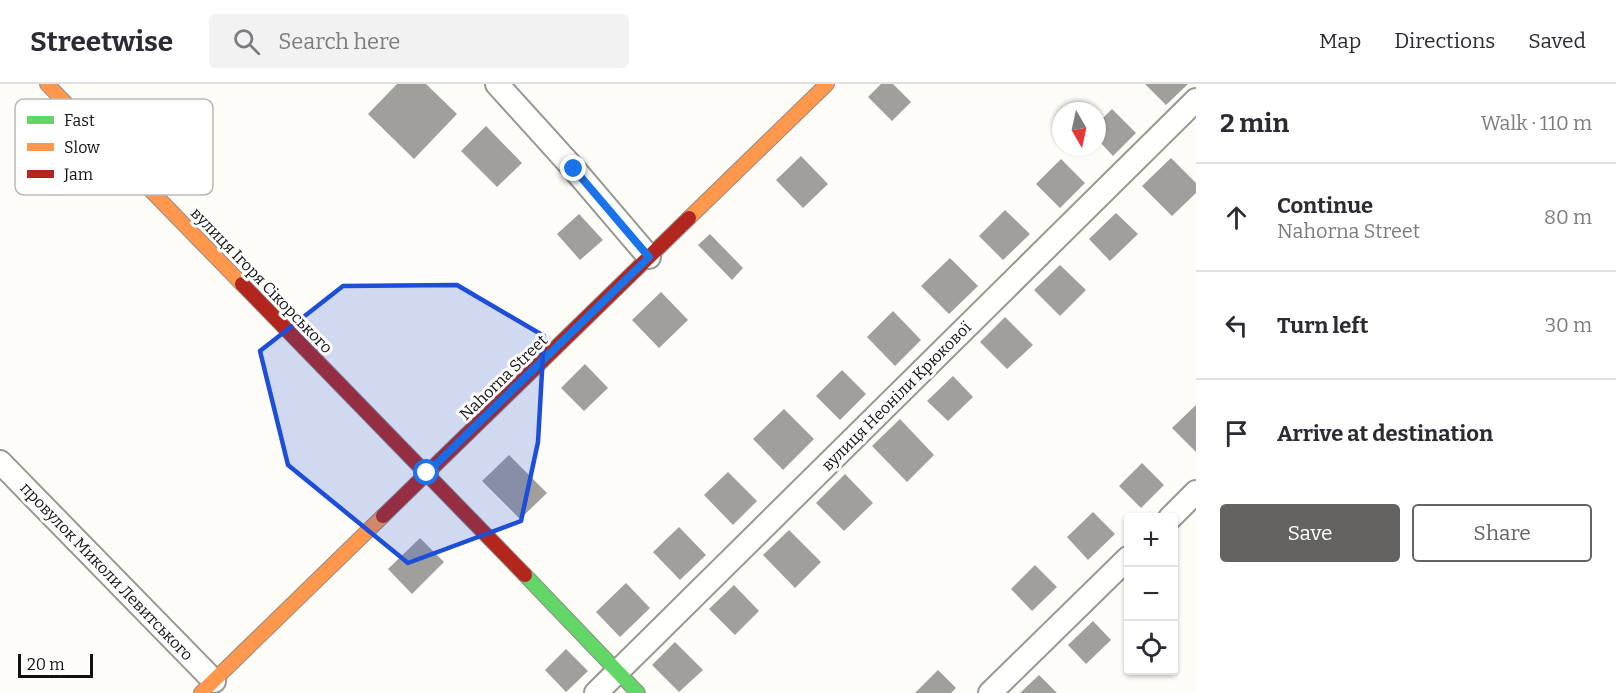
<!DOCTYPE html>
<html lang="en">
<head>
<meta charset="utf-8">
<style>
  body { margin:0; font-family:Bitter,serif; background:#f2f2f3; color:#2b2b33 }
  .controls { position:absolute; right:18px; bottom:18px; display:grid; overflow:hidden; border-radius:6px; box-shadow:0 2px 4px #0004 }
  .controls button { width:54px; height:54px; display:grid; place-items:center; padding:0; border:0; border-bottom:2px solid #e1e1e2; background:#fff; color:#2b2b33; font:30px sans-serif }
  .compass { position:absolute; left:1052px; top:18px; width:54px; height:54px; border-radius:50%; background:#fff; box-shadow:0 2px 4px #0004; rotate:171deg }
  .scale { position:absolute; left:18px; bottom:15px; width:75px; box-sizing:border-box; padding-left:6px; border:3px solid #111; border-top:0; font-size:16px; line-height:21px; white-space:nowrap; color:#111; -webkit-text-stroke:4px #fff; paint-order:stroke }
  .stop { position:absolute; width:18px; height:18px; margin:-14px; border:4px solid #1a73e8; border-radius:50%; background:#fff }
  .stop.end { background:#1a73e8; border-color:#fff; box-shadow:0 2px 6px #0008 }
  .list { margin:0; padding:0; list-style:none }
  h2 { display:flex; justify-content:space-between; align-items:center; height:78px; margin:0; padding:0 24px; font-size:26px }
  h2 small { font-size:20px; font-weight:400; color:#7c7c81 }
  .list li { display:grid; grid-template-columns:39px 1fr auto; gap:18px; align-items:center; box-sizing:border-box; height:108px; padding:0 24px; border-top:2px solid #e1e1e2 }
  .list b { display:block; font-size:22px; white-space:nowrap }
  .list p { margin:0; font-size:20px; white-space:nowrap; color:#7c7c81 }
  .list em { font-size:20px; font-style:normal; color:#7c7c81 }
  .actions { display:flex; gap:12px; padding:18px 24px }
  .actions a { flex:1; padding:14px 0; border:2px solid #646362; border-radius:6px; text-align:center; font-size:21px; color:#646362 }
  .actions .main { background:#646362; color:#fff }
  .icon { flex:none; width:33px; height:33px; fill:none; stroke:currentColor; stroke-width:2; stroke-linecap:round; stroke-linejoin:round }
  .map { position:relative; flex:none; width:1196px; height:609px; overflow:hidden }
  header { display:flex; align-items:center; gap:36px; box-sizing:border-box; height:84px; padding:0 30px; background:#fff; border-bottom:2px solid #e1e1e2 }
  header strong { font-size:28px }
  nav { display:flex; gap:33px; margin-inline-start:auto; font-size:21px }
  .search { width:420px; height:54px; background:#f2f2f3; display:flex; align-items:center; gap:15px; box-sizing:border-box; padding:0 21px; border-radius:6px; color:#7c7c81; font-size:22px }
  main { display:flex }
  aside { flex:1; background:#fff }
  .map>svg:first-child { display:block }
</style>
</head>
<body>
<header>
<strong>Streetwise</strong>
<div class="search"><svg class="icon" aria-label="search" viewBox="0 0 24 24"><circle cx="10" cy="10" r="6"/><path d="M15 15l6 6"/></svg>Search here</div>
<nav><a>Map</a><a>Directions</a><a>Saved</a></nav>
</header>
<main>
<div class="map">
<svg width="1196" height="609" viewBox="0 0 1196 609">
  <rect width="100%" height="100%" fill="#fdfcf7"/>
  <g fill="#a19f9c">
    <path d="M397,0H426L457,30L414,75L368,30Z"/>
    <path d="M881,0H893L911,18L892,37L868,13Z"/>
    <path d="M1145,0H1188L1166,21Z"/>
    <path d="M1112,25L1136,49L1113,72L1097,55V40Z"/>
    <path d="M486,42L522,79L497,103L461,67Z"/>
    <path d="M801,72L828,100L803,124L776,96Z"/>
    <path d="M1171,74L1196,99V109L1172,132L1142,102Z"/>
    <path d="M1061,75L1085,99L1060,124L1036,100Z"/>
    <path d="M1005,126L1030,150L1003,176L979,152Z"/>
    <path d="M1116,129L1138,150L1110,177L1089,155Z"/>
    <path d="M579,130L603,156L580,176L557,150Z"/>
    <path d="M710,150L743,184L732,196L698,161Z"/>
    <path d="M950,174L978,202L949,230L921,202Z"/>
    <path d="M1060,181L1086,206L1060,232L1034,206Z"/>
    <path d="M661,208L688,236L659,264L632,236Z"/>
    <path d="M893,227L921,256L895,282L867,253Z"/>
    <path d="M1005,233L1033,261L1007,285L980,258Z"/>
    <path d="M585,280L608,304L584,327L561,304Z"/>
    <path d="M842,286L866,310L840,336L816,312Z"/>
    <path d="M953,292L973,313L948,337L927,317Z"/>
    <path d="M1196,321V368L1172,344Z"/>
    <path d="M784,325L814,355L783,386L753,355Z"/>
    <path d="M900,335L934,371L907,398L872,362Z"/>
    <path d="M509,371L547,409L520,435L482,397Z"/>
    <path d="M1142,379L1164,401L1141,424L1119,402Z"/>
    <path d="M728,388L757,417L733,441L704,411Z"/>
    <path d="M845,390L873,419L844,447L816,419Z"/>
    <path d="M1093,428L1115,450L1088,476L1067,453Z"/>
    <path d="M679,443L706,471L680,496L653,468Z"/>
    <path d="M789,446L821,478L795,504L763,471Z"/>
    <path d="M420,454L444,478L412,510L388,485Z"/>
    <path d="M1035,481L1057,503L1032,527L1011,505Z"/>
    <path d="M626,499L650,524L620,553L596,528Z"/>
    <path d="M734,501L759,527L735,551L709,525Z"/>
    <path d="M1093,537L1111,556L1086,580L1068,561Z"/>
    <path d="M675,558L703,586L679,608L652,581Z"/>
    <path d="M566,565L588,587L566,608L545,586Z"/>
    <path d="M938,586L956,604L951,609H915Z"/>
    <path d="M1039,591L1057,609H1020Z"/>
  </g>
  <g fill="none" stroke-linecap="round" stroke-linejoin="round">
    <g stroke="#979795" stroke-width="26">
      <g id="street">
        <path d="M497,0L574,85L649,173"/>
        <path d="M0,378L214,597"/>
        <path d="M1170,434L1196,408"/>
        <path d="M596,609L1196,16"/>
        <path d="M990,609L1128,474"/>
      </g>
    </g>
    <g stroke="#8e8d8b" stroke-width="16">
      <path id="fast" d="M525,491L638,609"/>
    </g>
    <g stroke="#8e8d8b" stroke-width="16">
      <g id="slow">
        <path d="M47,0L242,200"/>
        <path d="M689,134L827,0"/>
        <path d="M201,609L383,432"/>
      </g>
    </g>
    <g stroke="#8e8d8b" stroke-width="16">
      <g id="jam">
        <path d="M242,200L525,491"/>
        <path d="M383,432L689,134"/>
      </g>
    </g>
    <use href="#street" stroke="#fffffe" stroke-width="22"/>
    <use href="#fast" stroke="#63d668" stroke-width="14"/>
    <use href="#slow" stroke="#ff974d" stroke-width="14"/>
    <use href="#jam" stroke="#b3261e" stroke-width="14"/>
  </g>
  <g fill="none" stroke-linecap="round" stroke-linejoin="round">
    <path stroke="#1a73e8" stroke-width="8" d="M427,389L649,173L574,85"/>
  </g>
  <path fill="#1d4ed8" fill-opacity="0.2" stroke="#1d4ed8" stroke-width="4.5" stroke-linejoin="round" d="M457,201L544,252L538,358L521,437L408,479L288,381L260,267L343,202Z"/>
  <g text-anchor="middle" stroke-width="6" stroke-linejoin="round" paint-order="stroke">
    <g font-size="16" fill="#111" stroke="#fff">
      <text transform="translate(262 196) rotate(46)" y="6">вулиця Ігоря Сікорського</text>
      <text transform="translate(503 293) rotate(-44)" y="6">Nahorna Street</text>
      <text transform="translate(896 312) rotate(-45)" y="6">вулиця Неоніли Крюкової</text>
      <text transform="translate(107 487) rotate(46)" y="6">провулок Миколи Левитського</text>
    </g>
  </g>
  <rect x="15" y="15" width="198" height="96" rx="9" fill="#fff" stroke="#b8b8b8" stroke-width="1.5"/>
  <rect x="27" y="32" width="27" height="8" fill="#63d668"/>
  <rect x="27" y="59" width="27" height="8" fill="#ff974d"/>
  <rect x="27" y="86" width="27" height="8" fill="#b3261e"/>
  <g font-size="16" fill="#111">
    <text x="64" y="42">Fast</text>
    <text x="64" y="69">Slow</text>
    <text x="64" y="96">Jam</text>
  </g>
</svg>
<div class="controls">
<button>+</button>
<button>−</button>
<button><svg class="icon" aria-label="locate" viewBox="0 0 24 24"><circle cx="12" cy="12" r="6"/><path d="M12 2v4M12 18v4M2 12h4M18 12h4"/></svg></button>
</div>
<svg class="compass" viewBox="-18 -18 36 36"><path d="M0-13l5 13h-10z" fill="#e53935"/><path d="M0 13l5-13h-10z" fill="#7c7c81"/></svg>
<div class="scale">20 m</div>
<div class="stop" style="left:427px;top:389px"></div>
<div class="stop end" style="left:574px;top:85px"></div>
</div>
<aside>
<h2>2 min<small>Walk · 110 m</small></h2>
<ul class="list">
<li><svg class="icon" aria-label="ahead" viewBox="0 0 24 24"><path d="M12 20V5M6 11l6-6 6 6"/></svg><div><b>Continue</b><p>Nahorna Street</p></div><em>80 m</em></li>
<li><svg class="icon" aria-label="left" viewBox="0 0 24 24"><path d="M17 20v-9H6M10 6l-5 5 5 5"/></svg><div><b>Turn left</b></div><em>30 m</em></li>
<li><svg class="icon" aria-label="arrive" viewBox="0 0 24 24"><path d="M6 21V4h12l-3 4 3 4H6"/></svg><div><b>Arrive at destination</b></div></li>
</ul>
<div class="actions"><a class="main">Save</a><a>Share</a></div>
</aside>
</main>
</body>
</html>
